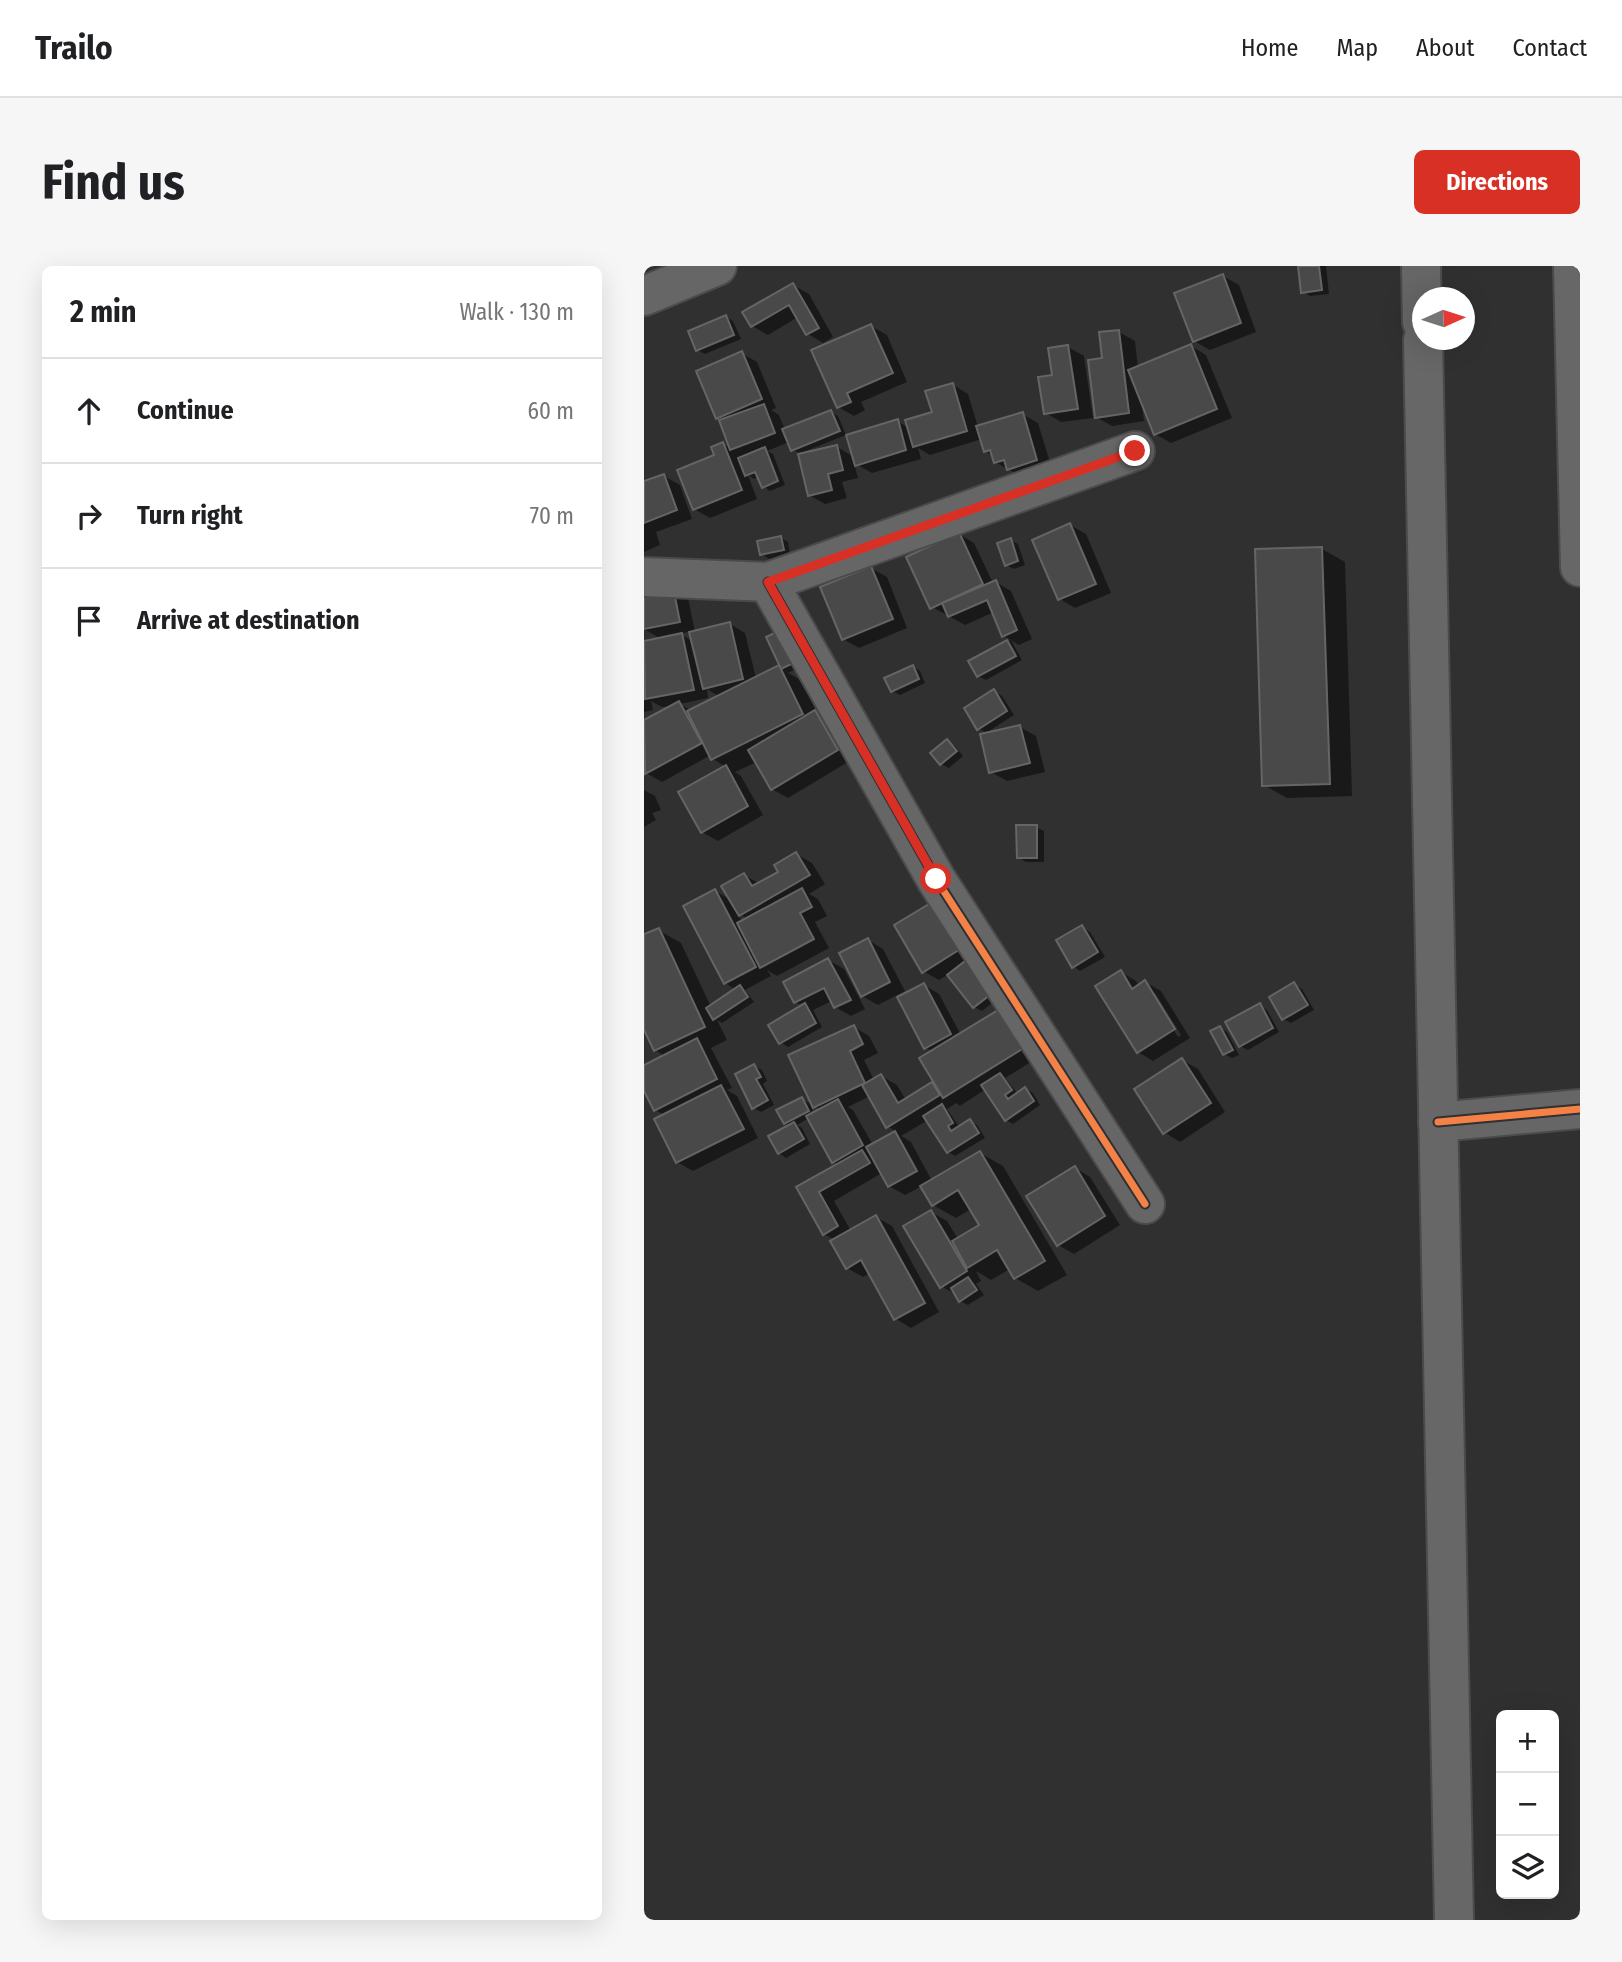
<!DOCTYPE html>
<html lang="en">
<head>
<meta charset="utf-8">
<style>
  body { margin:0; font-family:"Fira Sans Condensed",sans-serif; background:#f6f6f6; color:#202124 }
  .controls { position:absolute; right:21px; bottom:21px; display:grid; overflow:hidden; border-radius:10px; box-shadow:0 7px 28px #0002 }
  .controls button { width:63px; height:63px; display:grid; place-items:center; padding:0; border:0; border-bottom:2px solid #e0e0e0; background:#fff; color:#202124; font:35px sans-serif }
  .compass { position:absolute; left:768px; top:21px; width:63px; height:63px; border-radius:50%; background:#fff; box-shadow:0 7px 28px #0002; rotate:87deg }
  .stop { position:absolute; width:21px; height:21px; margin:-16px; border:5px solid #d93025; border-radius:50%; background:#fff }
  .stop.end { background:#d93025; border-color:#fff; box-shadow:0 2px 7px #0008 }
  .list { margin:0; padding:0; list-style:none }
  h2 { display:flex; justify-content:space-between; align-items:center; height:91px; margin:0; padding:0 28px; font-size:30px }
  h2 small { font-size:23px; font-weight:400; color:#757577 }
  .list li { display:grid; grid-template-columns:46px 1fr auto; gap:21px; align-items:center; box-sizing:border-box; height:105px; padding:0 28px; border-top:2px solid #e0e0e0 }
  .list b { display:block; font-size:26px; white-space:nowrap }
  .list em { font-size:23px; font-style:normal; color:#757577 }
  .icon { flex:none; width:38px; height:38px; fill:none; stroke:currentColor; stroke-width:2; stroke-linecap:round; stroke-linejoin:round }
  .map { position:relative; flex:none; width:936px; height:1654px; overflow:hidden; border-radius:10px }
  header { display:flex; align-items:center; gap:42px; box-sizing:border-box; height:98px; padding:0 35px; background:#fff; border-bottom:2px solid #e0e0e0 }
  header strong { font-size:33px }
  nav { display:flex; gap:38px; margin-inline-start:auto; font-size:24px }
  .intro { display:flex; align-items:center; justify-content:space-between; box-sizing:border-box; height:168px; padding:0 42px }
  h1 { margin:0; font-size:49px }
  .button { padding:18px 32px; border-radius:10px; background:#d93025; color:#fff; font-size:24px; font-weight:700 }
  main { display:flex; gap:42px; padding:0 42px }
  aside { flex:1; background:#fff; border-radius:10px; box-shadow:0 7px 28px #0002 }
  .map>svg:first-child { display:block }
</style>
</head>
<body>
<header>
<strong>Trailo</strong>
<nav><a>Home</a><a>Map</a><a>About</a><a>Contact</a></nav>
</header>
<div class="intro"><h1>Find us</h1><a class="button">Directions</a></div>
<main>
<aside>
<h2>2 min<small>Walk · 130 m</small></h2>
<ul class="list">
<li><svg class="icon" aria-label="ahead" viewBox="0 0 24 24"><path d="M12 20V5M6 11l6-6 6 6"/></svg><div><b>Continue</b></div><em>60 m</em></li>
<li><svg class="icon" aria-label="right" viewBox="0 0 24 24"><path d="M7 20v-9h11M14 6l5 5-5 5"/></svg><div><b>Turn right</b></div><em>70 m</em></li>
<li><svg class="icon" aria-label="arrive" viewBox="0 0 24 24"><path d="M6 21V4h12l-3 4 3 4H6"/></svg><div><b>Arrive at destination</b></div></li>
</ul>
</aside>
<div class="map">
<svg width="936" height="1654" viewBox="0 0 936 1654">
  <rect width="100%" height="100%" fill="#303031"/>
  <g fill="#0007" fill-rule="evenodd">
    <path d="M656,0H682L685,28L666,30L659,25Z"/>
    <path d="M579,10L595,19L612,66L566,84L550,75Z"/>
    <path d="M149,19L165,28L189,71L179,77L164,68L154,51L124,69L108,60Z"/>
    <path d="M82,51L89,55L97,73L61,88L53,84Z"/>
    <path d="M227,60L243,69L263,116L217,136L221,144L210,150L194,141Z"/>
    <path d="M475,66L491,75L494,102L547,80L562,89L588,152L527,177L511,168L498,139L500,155L468,160L452,151L460,94Z"/>
    <path d="M424,81L440,90L449,152L417,156L402,147L410,110Z"/>
    <path d="M97,87L113,96L132,142L127,144L135,149L141,164L187,146L194,150L202,169L157,187V189L193,181L210,191L253,155L265,162L290,147L308,118L324,128L334,161L378,148L394,157L408,203L380,212L351,196L349,190L341,185L338,173L286,189L274,182L277,193L228,207L210,197L214,212L198,216L203,232L181,238L165,229L156,188L148,183L145,176L123,185L129,188L141,219L126,225L119,220L115,211L110,213L104,209L113,233L66,252L50,243L79,178L88,183L77,154L73,152Z"/>
    <path d="M20,210L36,219L48,253L12,266L16,279L0,286V217Z"/>
    <path d="M426,259L442,268L467,327L431,342L416,333Z"/>
    <path d="M315,268L330,277L349,317L352,316L367,325L388,373L375,379L367,374L378,394L342,414L334,410L326,396L367,374L360,370L350,346L321,359L288,341Z"/>
    <path d="M136,271L144,276L146,288L125,293L118,288Z"/>
    <path d="M366,274L374,278L381,299L370,303L362,299Z"/>
    <path d="M678,283L701,296L708,530L643,532L620,519Z"/>
    <path d="M227,302L243,311L263,362L215,382L199,373Z"/>
    <path d="M0,323L43,327L51,366L86,358L101,367L112,412L134,401L140,404L125,372L160,399L144,407L157,414L174,448L187,455L209,493L144,532L128,523L113,496L91,506L97,510L119,549L74,575L58,566L82,501L69,493L67,489L18,516L2,507L0,503V456L30,440L18,441L7,435L9,444L0,446V377L17,373L0,363ZM47,365L50,376L36,368ZM63,423L76,431L48,445L36,438L64,432Z"/>
    <path d="M269,401L276,405L281,417L256,429L248,425Z"/>
    <path d="M350,425L358,430L370,449L342,467L334,462Z"/>
    <path d="M376,461L392,470L401,506L363,515L347,506Z"/>
    <path d="M303,475L311,480L319,490L305,502L297,498L289,487Z"/>
    <path d="M0,524L11,530L17,544L8,547L12,554L0,561Z"/>
    <path d="M392,561L400,565V596H382L374,591Z"/>
    <path d="M152,588L168,597L181,618L165,628L174,633L183,650L171,656L185,682L133,710L123,704L127,710L101,724L110,736L78,757L73,754L83,774L67,782L88,822L83,824L93,830L114,872L49,905L33,896L21,849L11,844L0,821V801L21,790L11,784L0,760V670L14,664L37,677L67,741L92,724L81,717L71,625L89,635L100,609L116,618L136,607ZM94,647L104,653L98,656Z"/>
    <path d="M290,637L357,730L338,745L330,741L305,708L295,714L279,705Z"/>
    <path d="M438,661L446,666L461,691L436,705L429,700Z"/>
    <path d="M224,674L239,683L261,725L234,739L218,730Z"/>
    <path d="M184,694L200,703L221,743L207,750L191,741L188,735L169,744L178,761L144,781L136,776L159,740L152,736L142,717Z"/>
    <path d="M477,706L492,715L495,720L501,716L517,725L546,772L509,795L494,786ZM507,727H511L537,769L534,771Z"/>
    <path d="M650,718L658,723L670,744L647,757L639,753Z"/>
    <path d="M280,719L295,728L317,769L359,743L398,789L361,812L374,828L381,823L389,827L396,839L369,858L362,854L342,823L316,840L312,837L303,843L316,862L326,855L333,859L341,872L311,890L304,886L284,854L257,870L267,876L288,915L336,887L359,900L423,1009L394,1025L371,1012L366,1003L347,1014L332,1005L337,1015L332,1018L340,1029L324,1039L316,1035L313,1029L297,1020L287,946L303,955L314,973L338,960L327,943L312,952L289,939L278,920L261,929L245,920L238,907L190,935L207,965L232,951L248,960L295,1046L267,1062L252,1053L226,1007L219,1011L203,1002L191,974L180,968L154,922L194,899L189,896L165,852L153,859L158,862L166,878L142,892L135,887L146,860L141,857L158,833L170,840L210,761L225,770L234,787L220,794L230,814L237,810L253,819L262,834L292,816L289,786L281,781ZM226,830L243,860L253,866L229,879L209,844L204,841ZM166,838L177,844L170,848Z"/>
    <path d="M615,739L623,744L635,766L604,784L596,780Z"/>
    <path d="M576,762L583,766L595,789L588,792L580,788Z"/>
    <path d="M538,794L554,803L581,846L536,876L520,866Z"/>
    <path d="M110,800L118,804L123,815L119,818L130,839L117,846L110,842Z"/>
    <path d="M431,902L446,911L476,959L430,988L414,979Z"/>
  </g>
  <g fill="#49494a" stroke="#656566" stroke-width="2">
    <path d="M654,0H675L678,24L657,27Z"/>
    <path d="M579,8L597,57L549,76L530,27Z"/>
    <path d="M149,17L175,62L162,69L145,39L107,61L98,46Z"/>
    <path d="M82,49L90,69L52,85L44,65Z"/>
    <path d="M227,58L249,107L203,127L207,136L193,142L167,84Z"/>
    <path d="M475,64L485,147L451,152L444,94L458,92L455,66Z"/>
    <path d="M547,78L573,143L510,169L484,104Z"/>
    <path d="M424,79L434,143L400,148L394,111L408,109L404,82Z"/>
    <path d="M98,85L118,133L72,153L52,105Z"/>
    <path d="M309,117L323,165L269,181L261,154L288,146L281,125Z"/>
    <path d="M120,138L131,167L86,184L75,154Z"/>
    <path d="M187,144L196,165L147,185L138,163Z"/>
    <path d="M379,146L393,194L363,204L360,194L350,197L346,184L340,186L332,160Z"/>
    <path d="M254,153L262,184L211,200L202,169Z"/>
    <path d="M79,176L98,224L49,244L33,204L70,189L67,181Z"/>
    <path d="M193,179L199,204L184,208L188,224L164,230L154,188Z"/>
    <path d="M121,181L134,215L118,222L111,206L101,210L94,192Z"/>
    <path d="M20,208L33,244L0,257V215Z"/>
    <path d="M426,257L452,318L414,334L388,274Z"/>
    <path d="M315,266L339,318L286,343L262,291Z"/>
    <path d="M137,270L140,284L116,289L113,275Z"/>
    <path d="M367,272L374,295L361,300L353,277Z"/>
    <path d="M678,281L686,518L618,520L611,283Z"/>
    <path d="M227,300L249,353L198,374L176,321Z"/>
    <path d="M352,314L373,364L358,371L343,334L304,351L298,337Z"/>
    <path d="M28,316L36,356L0,363V321Z"/>
    <path d="M86,356L99,413L59,423L45,366Z"/>
    <path d="M139,363L154,395L137,403L122,371Z"/>
    <path d="M38,367L50,424L1,433L0,375Z"/>
    <path d="M363,374L372,390L333,411L324,395Z"/>
    <path d="M135,399L159,448L67,494L43,445Z"/>
    <path d="M269,399L275,413L247,426L240,412Z"/>
    <path d="M350,423L363,445L333,464L320,442Z"/>
    <path d="M35,435L58,477L1,508L0,454Z"/>
    <path d="M171,444L194,484L127,524L104,484Z"/>
    <path d="M376,459L386,497L345,507L336,468Z"/>
    <path d="M303,473L313,485L296,499L286,487Z"/>
    <path d="M82,499L104,540L57,567L34,526Z"/>
    <path d="M372,559H393V592H373Z"/>
    <path d="M152,586L166,609L95,650L77,620L100,607L108,620L134,606L130,599Z"/>
    <path d="M158,622L168,641L156,647L170,673L116,702L93,657Z"/>
    <path d="M71,623L112,701L80,718L39,640Z"/>
    <path d="M290,635L318,682L278,707L250,659Z"/>
    <path d="M438,659L454,686L428,702L412,674Z"/>
    <path d="M15,662L61,761L10,785L0,764V668Z"/>
    <path d="M224,672L246,716L217,731L195,687Z"/>
    <path d="M184,692L207,734L190,742L180,722L150,737L139,716Z"/>
    <path d="M325,692L351,725L329,742L303,709Z"/>
    <path d="M477,704L488,723L501,714L531,763L493,787L451,720Z"/>
    <path d="M650,716L664,739L638,754L625,731Z"/>
    <path d="M280,717L307,768L280,783L253,731Z"/>
    <path d="M96,719L104,731L69,754L62,742Z"/>
    <path d="M161,737L172,757L135,778L124,759Z"/>
    <path d="M616,737L629,762L595,781L581,756Z"/>
    <path d="M359,741L383,780L299,832L275,792Z"/>
    <path d="M210,759L219,778L206,785L221,817L169,842L144,789Z"/>
    <path d="M576,760L589,784L579,789L566,765Z"/>
    <path d="M53,772L73,813L10,845L0,825V799Z"/>
    <path d="M538,792L567,837L519,868L490,823Z"/>
    <path d="M110,798L117,811L112,813L124,834L108,843L91,808Z"/>
    <path d="M356,807L368,824L361,829L364,833L381,821L390,835L361,855L337,819Z"/>
    <path d="M237,808L254,837L288,816L296,829L242,862L218,819Z"/>
    <path d="M77,819L100,863L32,897L10,853Z"/>
    <path d="M158,831L165,845L140,858L132,844Z"/>
    <path d="M194,833L219,879L188,897L162,850Z"/>
    <path d="M298,838L309,857L304,860L307,865L326,853L335,867L303,887L279,850Z"/>
    <path d="M150,856L160,873L134,888L124,870Z"/>
    <path d="M251,865L273,905L244,921L222,881Z"/>
    <path d="M218,884L226,897L175,926L194,960L179,969L152,921Z"/>
    <path d="M336,885L401,995L370,1013L353,984L323,1002L308,975L335,959L314,924L288,940L276,920Z"/>
    <path d="M431,900L461,950L413,980L382,930Z"/>
    <path d="M287,944L323,1005L296,1022L259,960Z"/>
    <path d="M232,949L281,1037L250,1054L217,994L202,1003L186,975Z"/>
    <path d="M324,1011L333,1024L315,1036L307,1022Z"/>
  </g>
  <g fill="none" stroke-linecap="round" stroke-linejoin="round">
    <g stroke="#4b4b4c" stroke-width="42">
      <g id="minor">
        <path d="M0,30L73,0"/>
        <path d="M0,311L124,316L491,185"/>
        <path d="M124,316L292,613L501,938"/>
        <path d="M794,856L936,843"/>
      </g>
    </g>
    <g stroke="#4b4b4c" stroke-width="42">
      <g id="major">
        <path d="M777,0L778,56"/>
        <path d="M929,0L936,301"/>
        <path d="M779,74L810,1654"/>
      </g>
    </g>
    <use href="#minor" stroke="#666667" stroke-width="38"/>
    <use href="#major" stroke="#676767" stroke-width="38"/>
    <g stroke="#302f32" stroke-width="11">
      <g id="cycleway">
        <path d="M124,316L292,613L501,938"/>
        <path d="M794,856L936,843"/>
      </g>
    </g>
    <use href="#cycleway" stroke="#f48246" stroke-width="7"/>
  </g>
  <g fill="none" stroke-linecap="round" stroke-linejoin="round">
    <path stroke="#d93025" stroke-width="9" d="M292,613L124,316L491,185"/>
  </g>
</svg>
<div class="controls">
<button>+</button>
<button>−</button>
<button><svg class="icon" aria-label="layers" viewBox="0 0 24 24"><path d="M12 4l9 5-9 5-9-5zM3 14l9 5 9-5"/></svg></button>
</div>
<svg class="compass" viewBox="-18 -18 36 36"><path d="M0-13l5 13h-10z" fill="#e53935"/><path d="M0 13l5-13h-10z" fill="#757577"/></svg>
<div class="stop" style="left:292px;top:613px"></div>
<div class="stop end" style="left:491px;top:185px"></div>
</div>
</main>
</body>
</html>
